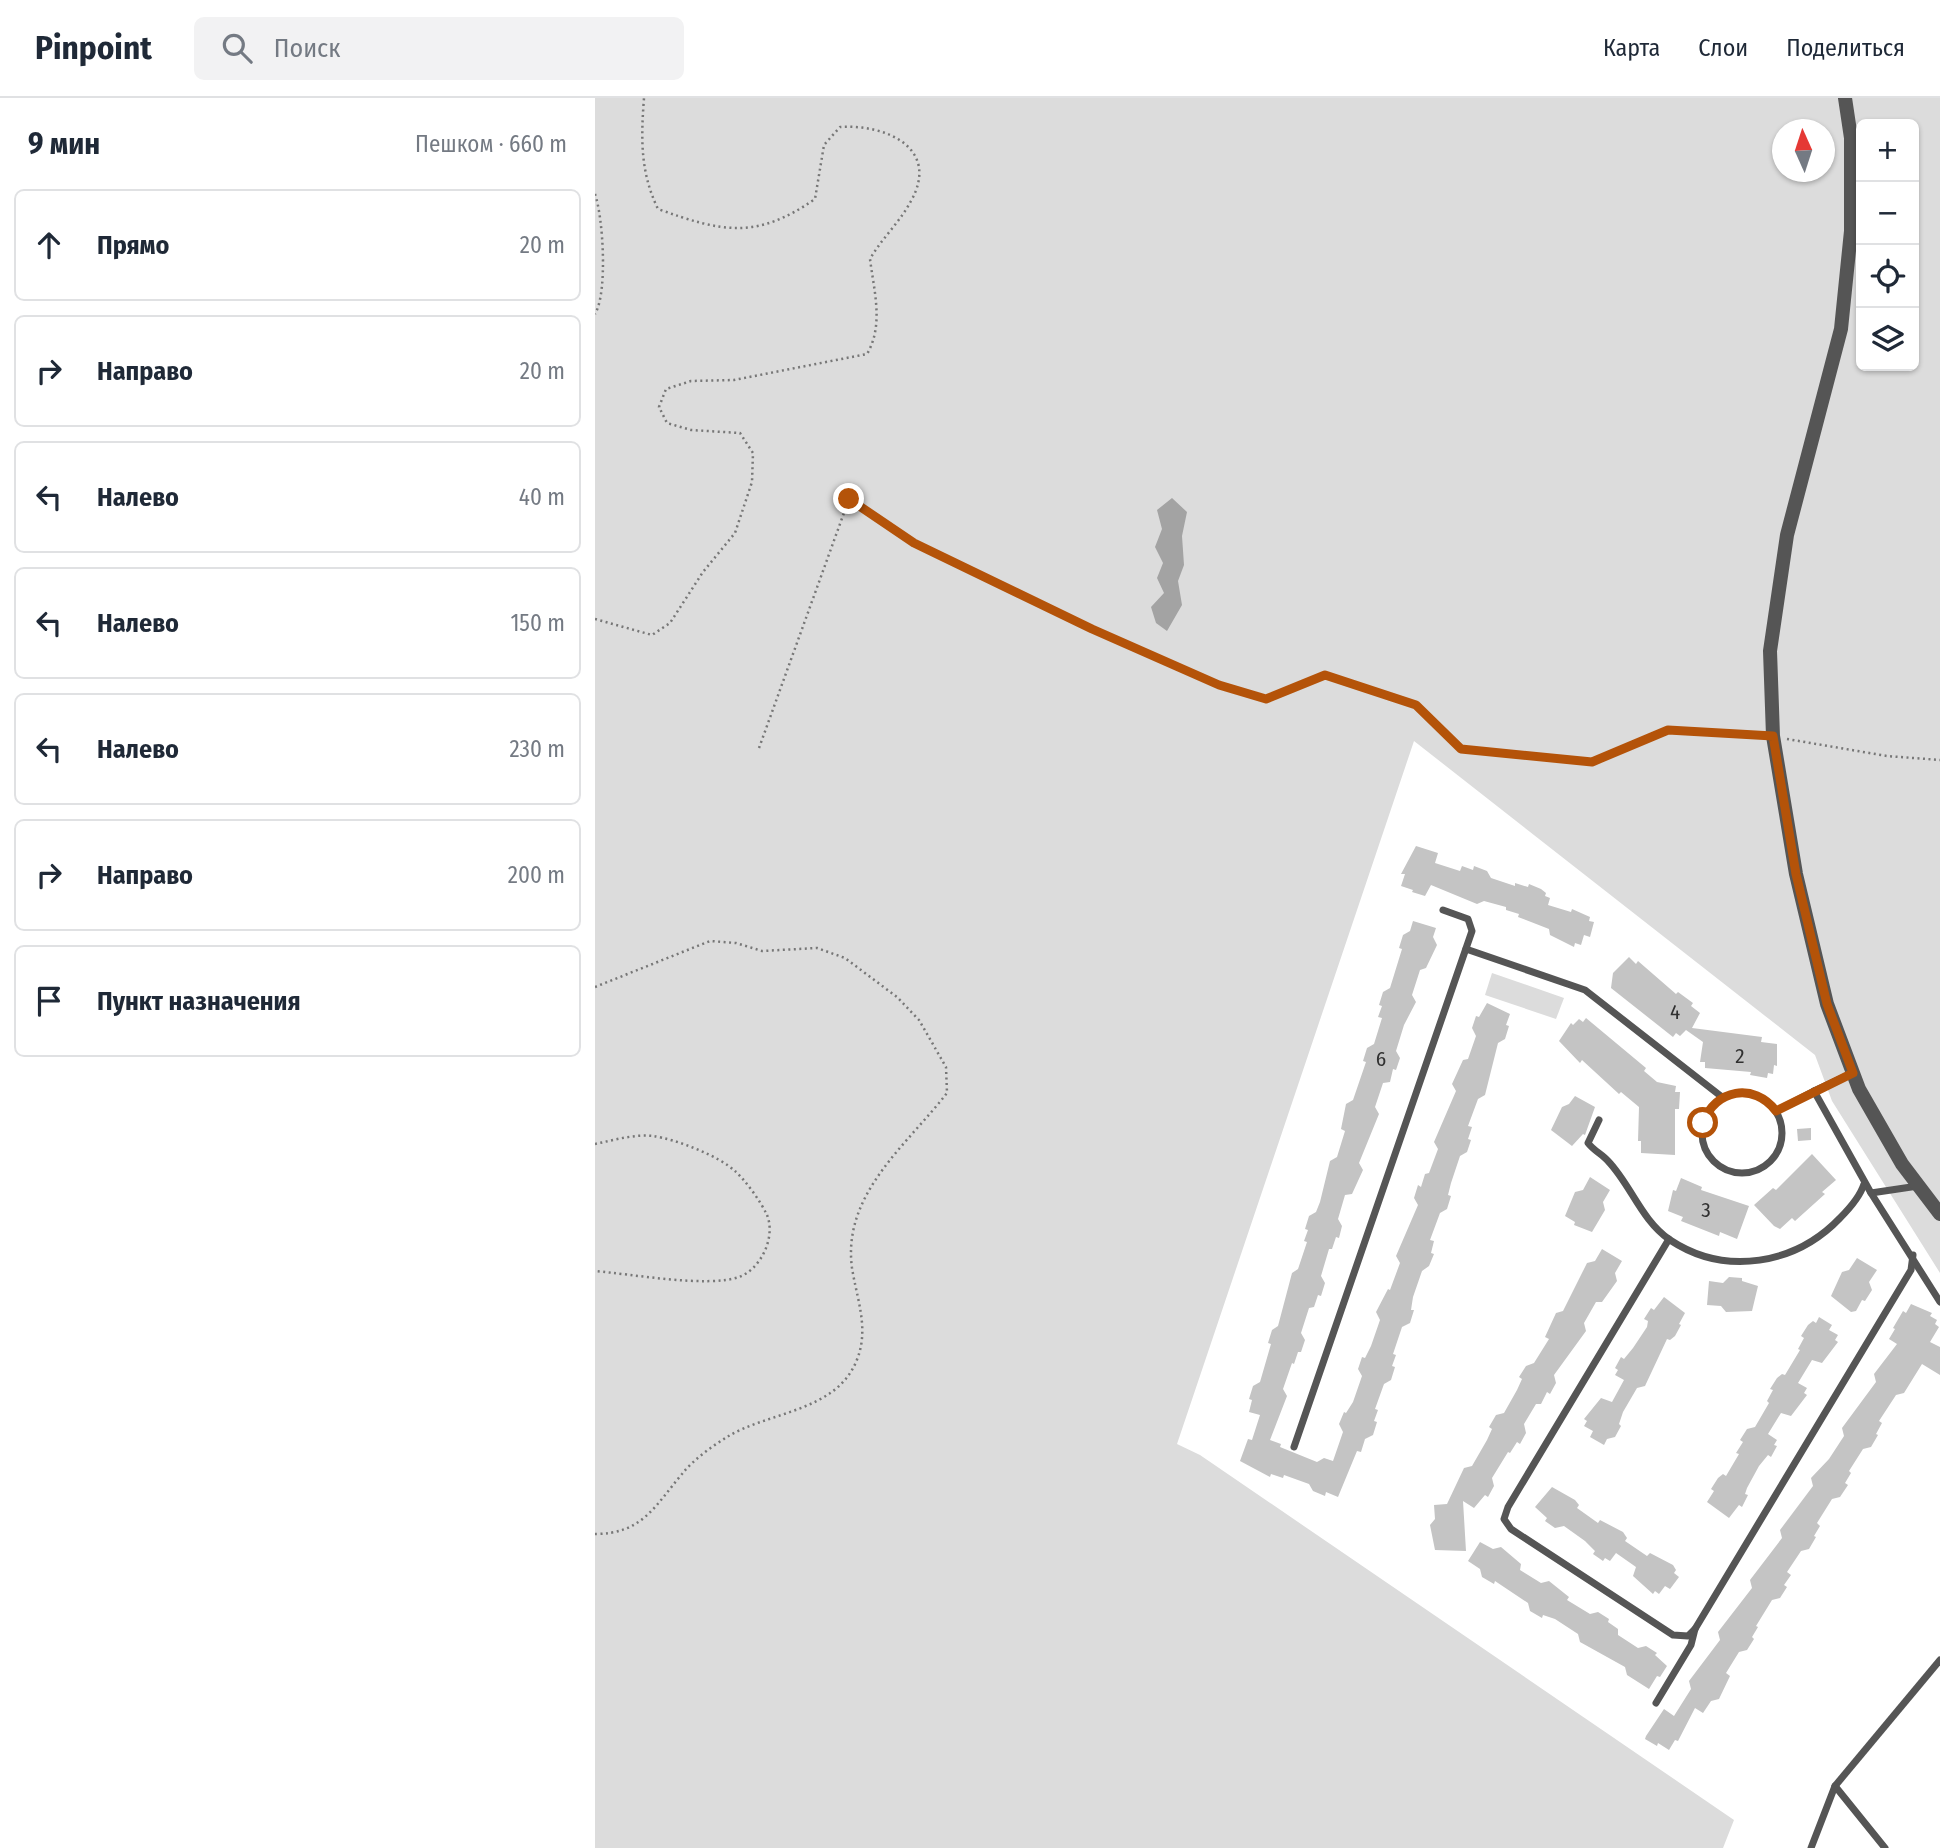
<!DOCTYPE html>
<html lang="ru">
<head>
<meta charset="utf-8">
<style>
  body { margin:0; font-family:"Fira Sans Condensed",sans-serif; background:#f2f2f3; color:#1f2937 }
  .controls { position:absolute; right:21px; top:21px; display:grid; overflow:hidden; border-radius:10px; box-shadow:0 2px 5px #0004 }
  .controls button { width:63px; height:63px; display:grid; place-items:center; padding:0; border:0; border-bottom:2px solid #e0e1e3; background:#fff; color:#1f2937; font:35px sans-serif }
  .compass { position:absolute; left:1177px; top:21px; width:63px; height:63px; border-radius:50%; background:#fff; box-shadow:0 2px 5px #0004; rotate:357deg }
  .stop { position:absolute; width:21px; height:21px; margin:-16px; border:5px solid #b45309; border-radius:50%; background:#fff }
  .stop.end { background:#b45309; border-color:#fff; box-shadow:0 2px 7px #0008 }
  .list { margin:0; padding:0; list-style:none }
  h2 { display:flex; justify-content:space-between; align-items:center; height:91px; margin:0; padding:0 28px; font-size:30px }
  h2 small { font-size:23px; font-weight:400; color:#747a83 }
  .list li { display:grid; grid-template-columns:46px 1fr auto; gap:21px; align-items:center; box-sizing:border-box; height:112px; margin:0 14px 14px; padding:0 14px; border:2px solid #e0e1e3; border-radius:10px }
  .list b { display:block; font-size:26px; white-space:nowrap }
  .list em { font-size:23px; font-style:normal; color:#747a83 }
  .icon { flex:none; width:38px; height:38px; fill:none; stroke:currentColor; stroke-width:2; stroke-linecap:round; stroke-linejoin:round }
  .map { position:relative; flex:none; width:1345px; height:1750px; overflow:hidden }
  header { display:flex; align-items:center; gap:42px; box-sizing:border-box; height:98px; padding:0 35px; background:#fff; border-bottom:2px solid #e0e1e3 }
  header strong { font-size:33px }
  nav { display:flex; gap:38px; margin-inline-start:auto; font-size:24px }
  .search { width:490px; height:63px; background:#f2f2f3; display:flex; align-items:center; gap:18px; box-sizing:border-box; padding:0 24px; border-radius:10px; color:#747a83; font-size:26px }
  main { display:flex }
  aside { flex:1; background:#fff }
  .map>svg:first-child { display:block }
</style>
</head>
<body>
<header>
<strong>Pinpoint</strong>
<div class="search"><svg class="icon" aria-label="search" viewBox="0 0 24 24"><circle cx="10" cy="10" r="6"/><path d="M15 15l6 6"/></svg>Поиск</div>
<nav><a>Карта</a><a>Слои</a><a>Поделиться</a></nav>
</header>
<main>
<aside>
<h2>9 мин<small>Пешком · 660 m</small></h2>
<ul class="list">
<li><svg class="icon" aria-label="ahead" viewBox="0 0 24 24"><path d="M12 20V5M6 11l6-6 6 6"/></svg><div><b>Прямо</b></div><em>20 m</em></li>
<li><svg class="icon" aria-label="right" viewBox="0 0 24 24"><path d="M7 20v-9h11M14 6l5 5-5 5"/></svg><div><b>Направо</b></div><em>20 m</em></li>
<li><svg class="icon" aria-label="left" viewBox="0 0 24 24"><path d="M17 20v-9H6M10 6l-5 5 5 5"/></svg><div><b>Налево</b></div><em>40 m</em></li>
<li><svg class="icon" aria-label="left" viewBox="0 0 24 24"><path d="M17 20v-9H6M10 6l-5 5 5 5"/></svg><div><b>Налево</b></div><em>150 m</em></li>
<li><svg class="icon" aria-label="left" viewBox="0 0 24 24"><path d="M17 20v-9H6M10 6l-5 5 5 5"/></svg><div><b>Налево</b></div><em>230 m</em></li>
<li><svg class="icon" aria-label="right" viewBox="0 0 24 24"><path d="M7 20v-9h11M14 6l5 5-5 5"/></svg><div><b>Направо</b></div><em>200 m</em></li>
<li><svg class="icon" aria-label="arrive" viewBox="0 0 24 24"><path d="M6 21V4h12l-3 4 3 4H6"/></svg><div><b>Пункт назначения</b></div></li>
</ul>
</aside>
<div class="map">
<svg width="1345" height="1750" viewBox="0 0 1345 1750">
  <rect width="100%" height="100%" fill="#fff"/>
  <g fill="#dcdcdc" fill-rule="evenodd">
    <path d="M0,0H1345V1175L1237,1003L1220,957L819,643L582,1346L605,1357L1139,1722L1128,1750H0ZM1266,26H1319V268H1266ZM1188,32H1230V74H1188Z"/>
    <path d="M897,875L969,900L961,921L890,897Z"/>
  </g>
  <path fill="#a3a3a3" d="M577,400L592,414L587,438L589,467L583,483L587,507L572,533L561,525L556,509L569,495L562,480L568,465L560,449L567,431L562,412Z"/>
  <g fill="#c4c4c4">
    <path d="M821,748L843,755L840,765L865,773L867,768L878,772L879,768L892,773L896,780L920,788V785L933,789L934,786L946,791L951,795L950,798L955,800L953,807L976,814L977,811L995,819L994,823L999,824L995,839L989,837L986,847L980,845L979,849L955,837L954,831L923,819L924,816L911,812V809L889,803L882,806L836,787L830,798L817,794L818,792L806,788L810,776H806Z"/>
    <path d="M818,823L841,830L838,839L842,847L831,870L825,872L817,897L821,904L809,927L801,953L805,960L801,972L798,971L795,984L788,985L780,1009L784,1016L764,1065L768,1072L757,1096L750,1097L743,1121L747,1128L744,1140L741,1139L737,1151H734L726,1178L730,1185L726,1198L723,1197L719,1209L714,1210L706,1235L710,1242L706,1254H703L699,1266L697,1265L688,1291L692,1298L675,1342L686,1346L685,1349L722,1364L729,1360L738,1363L748,1334L744,1326L749,1314L751,1315L758,1304L767,1278L763,1271L767,1259L770,1260L776,1248L785,1222L781,1214L793,1191L795,1192L805,1165L801,1158L823,1107L819,1100L823,1087L826,1089L830,1076L834,1075L843,1051L839,1044L861,993L857,986L868,962L873,961L881,938L877,930L881,918L884,919L892,905L915,916L911,927L914,928L910,941L903,945L890,997L883,1001L873,1028L877,1029L873,1041L876,1042L872,1054L865,1058L856,1085L853,1097L856,1098L852,1111L845,1115L835,1142L839,1143L836,1155L839,1156L834,1168L827,1173L818,1199L816,1212H819L815,1225L807,1229L798,1256L801,1257L797,1268L800,1269L796,1282L789,1286L780,1311L783,1312L779,1323L782,1324L778,1337L770,1341L766,1354L762,1353L743,1399L731,1394L730,1398L718,1393L714,1386L689,1377L688,1380L676,1376L675,1379L645,1363L653,1341L657,1342L665,1317L654,1314L657,1302L654,1301L658,1288L665,1284L676,1246L673,1245L677,1232L683,1228L697,1175L703,1171L712,1144L709,1143L713,1132L710,1131L714,1118L721,1114L725,1104L735,1063L742,1059L750,1033L746,1031L751,1006L758,1002L771,964L768,963L772,950L779,946L787,920L783,919L787,908L784,907L788,894L795,890L807,851L804,850L808,837L815,833Z"/>
    <path d="M1034,859L1041,866L1043,863L1081,896L1083,894L1098,905L1096,908L1105,915L1097,930L1167,939L1166,944L1182,946V968L1179,967L1178,976L1173,975L1172,980L1155,977L1156,974L1110,970V964H1105L1108,944L1091,932L1085,938L1081,935L1078,939L1016,890L1018,875Z"/>
    <path d="M991,920L1051,970L1049,973L1062,984L1081,988L1080,994H1085L1084,1011H1080V1057L1046,1055V1043H1043L1044,1009L1026,994L1024,996L987,962L985,965L964,943L976,925L978,927L984,921L988,924Z"/>
    <path d="M980,998L1000,1009L990,1037L988,1036L977,1048L956,1032L967,1009L974,1006Z"/>
    <path d="M1216,1030V1042L1203,1043L1202,1031Z"/>
    <path d="M1217,1056L1241,1082L1227,1094L1230,1096L1200,1123L1197,1120L1185,1131L1179,1128L1159,1107L1178,1090L1181,1092Z"/>
    <path d="M995,1079L1015,1092L1008,1104L1010,1112L997,1134L979,1127L980,1124L970,1118L980,1094L988,1092Z"/>
    <path d="M1086,1080L1107,1089L1106,1092L1154,1108L1142,1141L1125,1134L1124,1138L1086,1123L1088,1119L1073,1113L1078,1092L1081,1093Z"/>
    <path d="M1007,1151L1027,1163L1020,1175L1022,1183L1007,1204H1001L989,1225L991,1233L959,1277L961,1285L955,1296L952,1294L946,1306H941L929,1326L931,1335L925,1346L922,1344L915,1355L913,1354L897,1380L899,1388L893,1399L890,1397L879,1410L868,1403L871,1453L840,1452L835,1427L840,1421L839,1407L852,1406L869,1370L877,1368L892,1342L897,1331L894,1329L901,1317L909,1315L922,1292L927,1281L924,1279L931,1268L939,1265L954,1241L950,1239L961,1215L968,1213L992,1165L1000,1163Z"/>
    <path d="M1262,1160L1282,1172L1274,1184L1277,1192L1270,1203L1267,1202L1261,1213L1256,1214L1236,1198L1247,1174L1254,1172Z"/>
    <path d="M1134,1179L1147,1180V1183L1163,1188L1157,1213L1131,1214L1126,1208L1112,1207L1114,1183L1128,1185Z"/>
    <path d="M1069,1199L1090,1215L1084,1226L1086,1227L1080,1238L1075,1242L1072,1241L1050,1288L1042,1290L1028,1314L1024,1326L1026,1328L1020,1339L1012,1341L1009,1347L995,1339L998,1333L989,1328L992,1323L989,1321L1006,1300L1017,1304L1029,1282L1020,1277L1023,1272L1020,1270L1026,1259L1029,1261L1038,1250L1052,1229L1053,1223L1049,1221L1056,1210L1059,1212Z"/>
    <path d="M1316,1206L1337,1215L1335,1218L1342,1222L1340,1226L1344,1229L1335,1244L1345,1249V1277L1327,1266L1309,1295L1301,1297L1284,1323L1287,1325L1281,1336L1283,1337L1276,1349L1268,1351L1254,1373L1256,1375L1250,1385L1253,1387L1245,1399L1237,1401L1222,1425L1225,1428L1219,1438L1221,1439L1214,1451L1206,1453L1192,1474L1196,1477L1189,1487L1192,1489L1185,1500L1177,1502L1161,1528L1163,1529L1157,1539L1159,1541L1152,1552L1144,1554L1131,1575L1135,1578L1124,1601L1116,1603L1108,1615L1100,1610L1083,1643L1080,1642L1074,1652L1063,1645L1062,1648L1050,1641L1051,1638L1069,1611L1079,1618L1096,1591L1094,1583L1125,1542L1123,1534L1157,1490L1155,1482L1187,1440L1185,1432L1218,1388L1216,1380L1234,1361L1249,1338L1247,1330L1281,1284L1279,1276L1302,1246L1294,1241L1300,1231L1298,1230L1308,1213L1311,1215Z"/>
    <path d="M1224,1219L1237,1227L1234,1232L1243,1237L1240,1242L1243,1244L1227,1265L1217,1262L1203,1285L1212,1290L1209,1295L1212,1297L1196,1318L1186,1315L1173,1336L1182,1342L1179,1347L1182,1348L1176,1359L1173,1357L1164,1368L1152,1390L1150,1396L1153,1397L1147,1409L1144,1407L1134,1420L1112,1404L1119,1393L1116,1391L1123,1380L1128,1376L1131,1378L1144,1356L1141,1355L1148,1344L1145,1342L1152,1331L1160,1329L1174,1305L1172,1303L1178,1292L1175,1291L1182,1280L1187,1276L1190,1277L1205,1252L1203,1251L1209,1240L1206,1238L1213,1227L1218,1223L1221,1225Z"/>
    <path d="M957,1389L980,1402L984,1407L982,1410L1003,1425L1005,1422L1028,1434L1032,1440L1030,1443L1052,1458L1055,1455L1078,1467L1081,1472L1079,1475L1084,1479L1075,1491L1070,1488L1064,1496L1060,1493L1058,1496L1038,1478L1041,1469L1021,1455L1015,1463L1010,1460L1008,1463L998,1456L1000,1453L990,1443L969,1428L960,1430L950,1423L952,1420L940,1409Z"/>
    <path d="M885,1444L898,1451L906,1449L926,1466L925,1472L946,1485L954,1483L974,1499L972,1502L995,1516L1003,1514L1014,1521L1013,1524L1023,1531V1537L1043,1550L1051,1548L1062,1555L1060,1557L1072,1568L1065,1579L1062,1578L1054,1591L1032,1577L1030,1569L985,1544L983,1536L960,1521L948,1517L947,1520L935,1513L933,1505L900,1483L899,1486L887,1479L885,1471L873,1463Z"/>
  </g>
  <g fill="none" stroke-linecap="round" stroke-linejoin="round">
    <g stroke="#777" stroke-width="2.5" stroke-dasharray="2 3.5" stroke-linecap="butt">
      <path d="M0,96C8,119 13,194 0,216"/>
      <path d="M0,521L57,537L75,525L108,474L140,435L157,384L158,355L145,335L96,332L72,325L64,309L71,291L96,283L139,282L272,256C289,227 279,193 275,161C287,140 305,124 316,103C346,49 289,26 245,29L229,47L220,101C161,142 127,134 63,111C45,74 46,40 49,0"/>
      <path d="M1192,641L1292,658L1345,662"/>
      <path d="M164,650L254,401L319,445L497,531L624,587L671,602L730,577L821,607L866,651L997,664L1073,632L1165,638"/>
      <path d="M0,889L115,843L141,845L167,853L222,850L250,860L302,899L324,922L351,969L352,995C312,1047 247,1096 257,1170C262,1202 275,1232 261,1264C240,1314 172,1314 132,1339C116,1349 98,1362 87,1376C60,1408 47,1436 0,1436"/>
      <path d="M0,1046C19,1042 39,1036 58,1038C80,1041 125,1058 141,1074C151,1083 166,1104 172,1117C181,1139 166,1171 144,1179C112,1190 36,1176 0,1173"/>
    </g>
    <g stroke="#555" stroke-width="7">
      <path d="M871,851L990,892L1127,999"/>
      <path d="M1219,993L1258,975"/>
      <circle cx="1147" cy="1035" r="40"/>
      <path d="M1181,1013L1219,993L1276,1095L1323,1088"/>
      <path d="M1004,1022L993,1045C999,1053 1007,1056 1013,1063C1036,1087 1046,1122 1075,1142C1131,1179 1201,1166 1245,1120C1255,1110 1265,1099 1269,1086"/>
      <path d="M1276,1095L1345,1204"/>
      <path d="M1074,1141L913,1409L909,1421L916,1431L1078,1537L1093,1538L1100,1531"/>
      <path d="M699,1349L877,833L873,821L848,812"/>
      <path d="M1061,1605L1096,1547L1100,1531L1316,1172L1318,1157"/>
      <path d="M1240,1688L1345,1562"/>
      <path d="M1216,1750L1240,1688L1290,1750"/>
    </g>
    <path stroke="#555" stroke-width="14" d="M1250,0L1256,40V133L1246,231L1192,437L1175,553L1178,638L1201,776L1232,906L1264,991L1307,1066L1345,1116"/>
  </g>
  <g fill="none" stroke-linecap="round" stroke-linejoin="round">
    <path stroke="#b45309" stroke-width="9" d="M254,401L319,445L497,531L624,587L671,601L730,577L821,607L866,651L997,664L1073,632L1178,638L1201,776L1232,906L1258,975L1181,1013C1159,984 1120,991 1108,1025"/>
  </g>
  <g text-anchor="middle" stroke-width="6" stroke-linejoin="round" paint-order="stroke">
    <g font-size="21" fill="#313131">
      <text x="1080" y="921">4</text>
      <text x="1145" y="965">2</text>
      <text x="786" y="968">6</text>
      <text x="1111" y="1119">3</text>
    </g>
  </g>
</svg>
<div class="controls">
<button>+</button>
<button>−</button>
<button><svg class="icon" aria-label="locate" viewBox="0 0 24 24"><circle cx="12" cy="12" r="6"/><path d="M12 2v4M12 18v4M2 12h4M18 12h4"/></svg></button>
<button><svg class="icon" aria-label="layers" viewBox="0 0 24 24"><path d="M12 4l9 5-9 5-9-5zM3 14l9 5 9-5"/></svg></button>
</div>
<svg class="compass" viewBox="-18 -18 36 36"><path d="M0-13l5 13h-10z" fill="#e53935"/><path d="M0 13l5-13h-10z" fill="#747a83"/></svg>
<div class="stop" style="left:1108px;top:1025px"></div>
<div class="stop end" style="left:254px;top:401px"></div>
</div>
</main>
</body>
</html>
